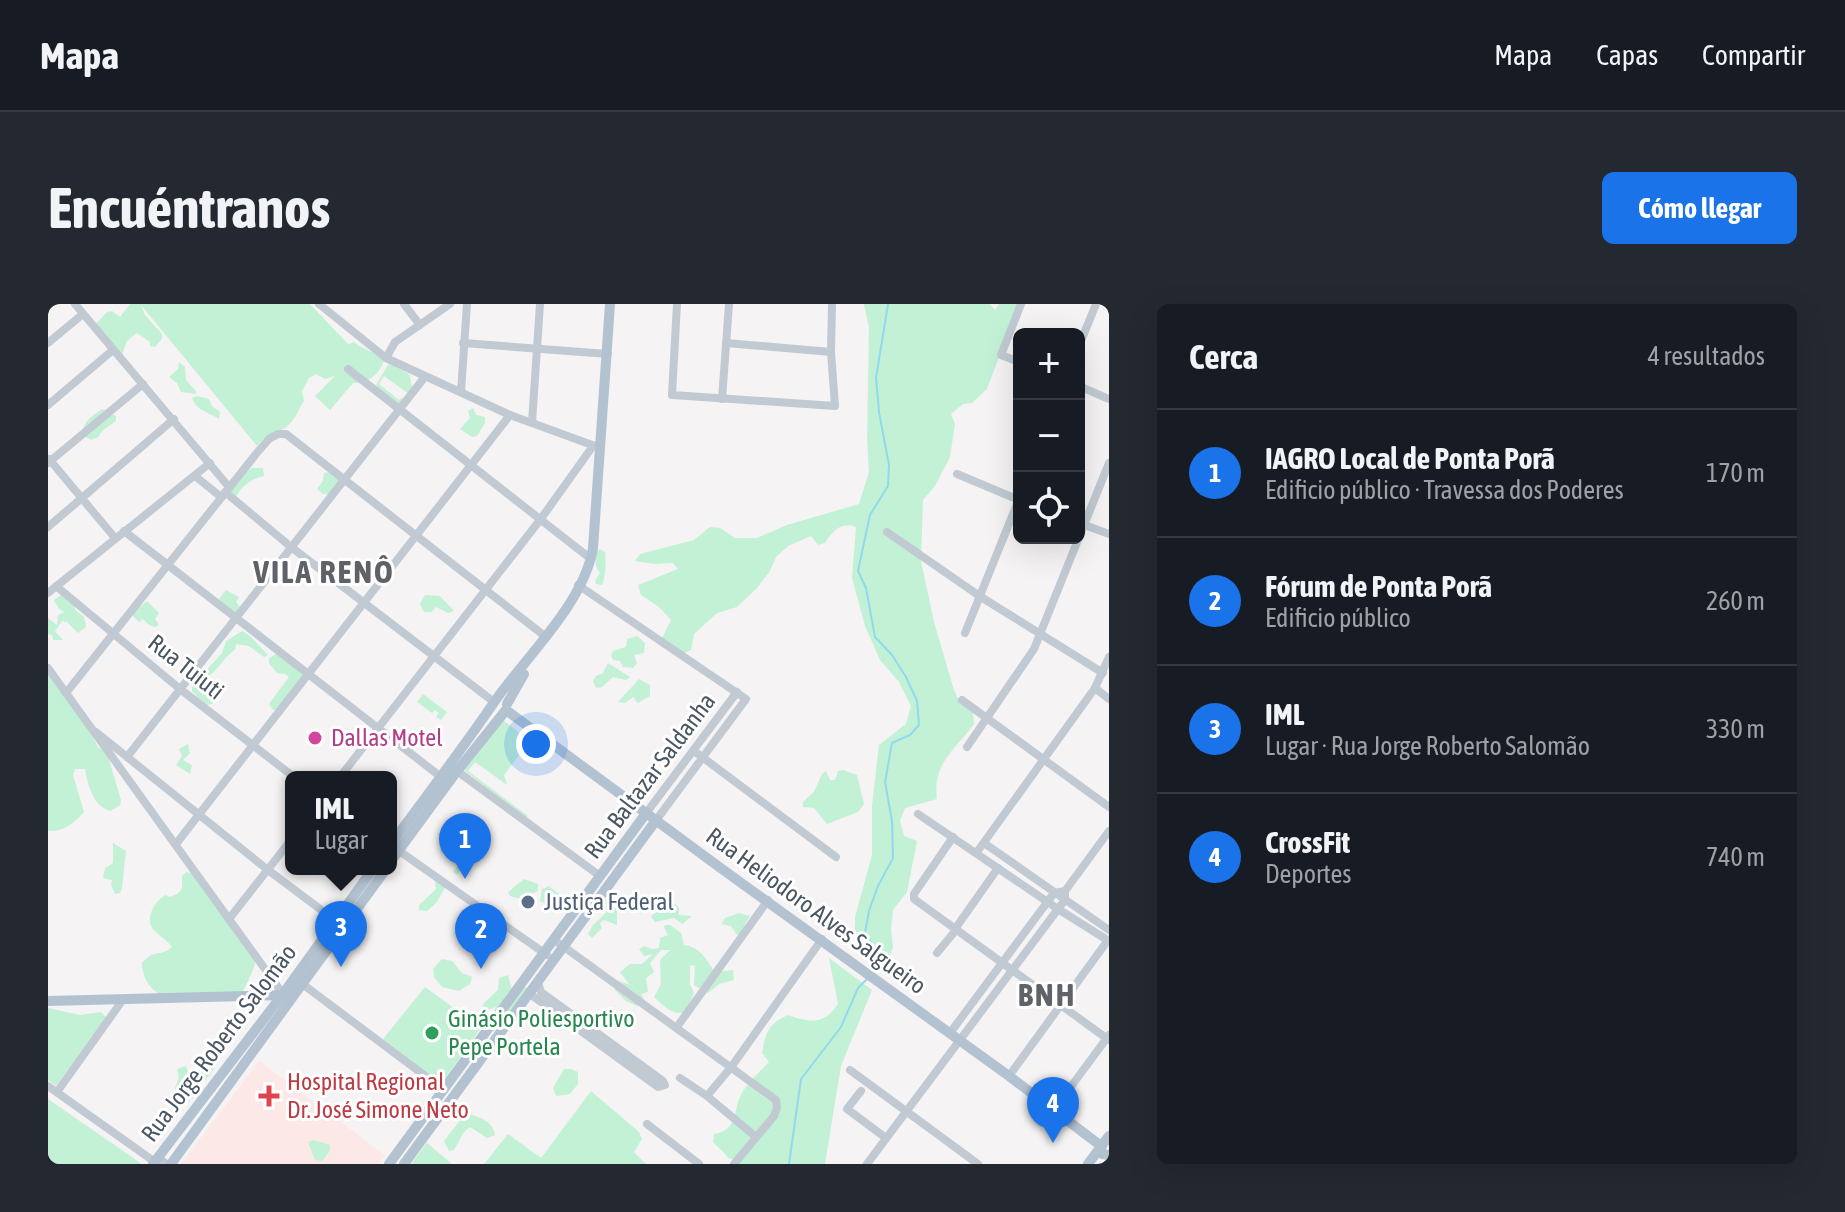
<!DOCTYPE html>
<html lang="es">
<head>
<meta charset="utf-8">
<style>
  body { margin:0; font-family:"Asap Condensed",sans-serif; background:#242831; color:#f1f3f6 }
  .controls { position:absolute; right:24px; top:24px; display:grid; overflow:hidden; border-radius:12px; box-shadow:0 8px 32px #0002 }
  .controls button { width:72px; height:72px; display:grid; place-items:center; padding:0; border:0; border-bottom:2px solid #363941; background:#171b24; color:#f1f3f6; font:40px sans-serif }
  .you { position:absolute; left:488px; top:440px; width:28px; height:28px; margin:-20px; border:6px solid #fff; border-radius:50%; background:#1a73e8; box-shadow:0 0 0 12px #1a73e833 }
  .badge { display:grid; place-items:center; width:52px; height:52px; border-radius:50%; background:#1a73e8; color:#fff; font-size:26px; font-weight:700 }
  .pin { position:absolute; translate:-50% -66px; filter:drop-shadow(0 2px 4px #0008) }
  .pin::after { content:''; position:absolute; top:42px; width:28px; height:24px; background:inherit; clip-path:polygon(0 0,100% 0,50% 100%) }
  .popup { position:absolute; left:237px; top:467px; width:112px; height:104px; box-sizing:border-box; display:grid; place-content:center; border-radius:12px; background:#171b24; filter:drop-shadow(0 2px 6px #0005); font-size:26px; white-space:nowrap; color:#9ea1a6 }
  .popup b { font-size:30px; color:#f1f3f6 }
  .popup::after { content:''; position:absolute; left:50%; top:100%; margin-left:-16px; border:16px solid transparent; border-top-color:#171b24 }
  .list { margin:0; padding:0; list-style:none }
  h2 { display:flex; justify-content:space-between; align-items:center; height:104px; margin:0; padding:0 32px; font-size:34px }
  h2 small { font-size:26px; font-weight:400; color:#9ea1a6 }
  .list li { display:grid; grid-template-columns:52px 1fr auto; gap:24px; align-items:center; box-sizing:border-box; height:128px; padding:0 32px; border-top:2px solid #363941 }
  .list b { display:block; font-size:30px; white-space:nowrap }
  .list p { margin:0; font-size:26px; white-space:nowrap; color:#9ea1a6 }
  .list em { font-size:26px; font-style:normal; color:#9ea1a6 }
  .icon { flex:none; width:44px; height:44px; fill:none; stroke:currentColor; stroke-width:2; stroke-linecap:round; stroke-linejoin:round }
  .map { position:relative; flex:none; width:1061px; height:860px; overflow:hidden; border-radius:12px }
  header { display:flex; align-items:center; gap:48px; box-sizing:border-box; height:112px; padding:0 40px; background:#171b24; border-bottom:2px solid #363941 }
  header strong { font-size:38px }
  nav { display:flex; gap:44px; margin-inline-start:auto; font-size:28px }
  .intro { display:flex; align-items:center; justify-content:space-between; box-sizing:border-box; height:192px; padding:0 48px }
  h1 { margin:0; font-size:56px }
  .button { padding:20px 36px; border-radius:12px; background:#1a73e8; color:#fff; font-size:28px; font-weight:700 }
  main { display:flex; gap:48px; padding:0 48px }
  aside { flex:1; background:#171b24; border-radius:12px; box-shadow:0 8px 32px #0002 }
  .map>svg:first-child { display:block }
</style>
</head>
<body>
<header>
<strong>Mapa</strong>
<nav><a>Mapa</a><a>Capas</a><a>Compartir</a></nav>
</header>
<div class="intro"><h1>Encuéntranos</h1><a class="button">Cómo llegar</a></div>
<main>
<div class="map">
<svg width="1061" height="860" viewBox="0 0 1061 860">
  <rect width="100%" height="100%" fill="#f5f3f3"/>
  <path fill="#fce8e6" d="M211,757L337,851L330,860H133Z"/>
  <g fill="#c3f1d5">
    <path d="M82,0H262L300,40L306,38C315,46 325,47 336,55V57C330,72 320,79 305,79L282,106L267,92L287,72L277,75L268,70L261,74L254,87L256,97C250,106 247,117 237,124C226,130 217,131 209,142L93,1L97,11L114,30V35L107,43L102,42V38L89,29L79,37L74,51L45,23L59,8L64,7L72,13Z"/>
    <path d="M816,0H942L947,6L951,0H971L939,85L924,99L915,100L903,110L907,120L902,153L887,182L875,196L873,257L886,318L905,383L909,393L921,402L925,409L926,420C908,445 884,459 889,495L857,504L852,517L856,532L869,537L859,588L845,606L843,625L845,643L836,670L807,647V613L824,551V502L831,441L858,420L863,402L851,378L832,356L817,322L804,274L808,223C792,218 785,227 777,239L770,241L763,232L740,242L728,253L722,267L709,284L689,303L669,309L646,330L643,346L634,350L612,338L623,316L611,303L593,291L590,281L630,265L625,259L606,260L587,257L592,250L646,236L662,223L672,224L687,234H709L739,221L811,200L821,168L819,136L821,24Z"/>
    <path d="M131,58L137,63L138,76L148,87V90L133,88L129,79L121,73L130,65Z"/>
    <path d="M341,59L361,70L365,85L362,89L358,88L336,72L331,80L351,96L354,94L358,96L351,101L331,86L328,81Z"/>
    <path d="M149,92L161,95L164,102L172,108L171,115C161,108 149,107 144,94Z"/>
    <path d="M425,104L428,111L437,113V119L429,132L424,133L412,125L422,114L420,107Z"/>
    <path d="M54,105L68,112V117L55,126L50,133L43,136L36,132C32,118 45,112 54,105Z"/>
    <path d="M204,164H215L216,172C204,175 195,180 188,193L181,191L190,172Z"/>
    <path d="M281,168L288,170L293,180L283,191L275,190L269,185L275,177L276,169Z"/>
    <path d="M552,245L557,248C558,258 558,272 554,281L548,280L547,277L552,269L548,263L547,249Z"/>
    <path d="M178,286L191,293L188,298L193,304L186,313L171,295Z"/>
    <path d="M16,289L27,300V306L36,313L38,323L30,329L19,318L14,317L7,327L15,336H5L4,331L0,330V314L9,321L10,311L16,308L11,305L6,296Z"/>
    <path d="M377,291L392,292L406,307L400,309L388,303L383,308H376L372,300Z"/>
    <path d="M99,297L111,309L107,315L111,321L106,323L100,320L95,315L91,318L83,310Z"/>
    <path d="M194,327L201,331L220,351L216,353L201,342L188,340L187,346C176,352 172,366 157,374L156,386L165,400L157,401L144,387V382L174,349L178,337Z"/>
    <path d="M589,332L597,339L596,349L586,351L589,359L585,364L575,363L572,357L565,356L563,351L565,347L578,343L579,335Z"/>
    <path d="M228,350L246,360L255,371L229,406H225L221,400L241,373L237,370L229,369L221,359V354Z"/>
    <path d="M560,359L582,373L578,376L565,373L554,383L548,384L545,377L548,372L555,369Z"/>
    <path d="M0,363L37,418L50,443L59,449L73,496L72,501L62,507C45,501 40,483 37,465H27L25,471L36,508C26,519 16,528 0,527Z"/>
    <path d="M591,375L602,381V392L590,399L585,393L577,399L570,398Z"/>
    <path d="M375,390L399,408L393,416L388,413L391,409L387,406L384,409L369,398Z"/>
    <path d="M455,416L482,437L456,471L459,481L427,458L420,467L480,512L478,514L417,467L416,463Z"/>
    <path d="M140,440L142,449L135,456L144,461L142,470L128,461L134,452L131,445Z"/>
    <path d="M795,466L809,471L816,500L810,508L779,520L766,504L755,503V498L766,488L774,470L778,467L782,476H787L790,467Z"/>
    <path d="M409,521L420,529L416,534L429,544L409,571L405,568L414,555L399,546L396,550L392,547Z"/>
    <path d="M65,539L78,547L74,584L72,589L67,590L63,580L64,576L55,574L57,564L65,559Z"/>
    <path d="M138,568L143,569L209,654C208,659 197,686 194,688L114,691C101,686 94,672 94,659C108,643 112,654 124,643C119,636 111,632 105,625C96,613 108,597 117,591L122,593C136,588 134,585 134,572Z"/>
    <path d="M476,575L490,580V587L473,595L462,592L460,588Z"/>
    <path d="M391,576L398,582L388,599L379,607L371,606V601L388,585L387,578Z"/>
    <path d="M501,582L523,600L509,607L492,597L494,585Z"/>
    <path d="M619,591L631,604V611L644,612L634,620L626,614L607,618L603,612L618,602L615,593Z"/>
    <path d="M557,595L569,603V621L556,616L552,619L554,624L544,634L540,630L545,621L562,605H552L551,603Z"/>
    <path d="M691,609L702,612L697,620L696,627L689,631L683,622L673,620L677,614Z"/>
    <path d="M617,621H622L633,629L636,641C653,643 658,656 667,668L685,666L686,676L671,680L660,689L646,681L647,662L642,661V680L646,689L637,708C624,712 615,701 606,693L613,680L612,656L622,646H613L602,659L606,668L598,674L600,688L593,690L596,695L594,700L589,702L578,697L567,686L568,676L582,681L572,668L582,660H594L605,650L596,652L591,645L596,642L604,645L611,644L612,634L620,631L616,623Z"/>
    <path d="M781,654L824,686L793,762L777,860H691L693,857L680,854C676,847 670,844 665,838L666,830C692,826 684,804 695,787C702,777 712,767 721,758L714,749C718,728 720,720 740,711C762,719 776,721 790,700Z"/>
    <path d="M394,655L404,657L414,669L424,673L422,680L411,687L394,683L386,673L385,665Z"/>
    <path d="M460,671L464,686L475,682L480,685L451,726L443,728L438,720L448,703L440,706L434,701L450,686L451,674Z"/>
    <path d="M377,683L433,724L393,780L335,735Z"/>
    <path d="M0,704L32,711L53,708L58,713L8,782L0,776Z"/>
    <path d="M162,749L169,754C170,764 157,777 150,783L149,791L135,800L127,784L131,773L129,765L138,762L141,772L148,773L152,766L151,758Z"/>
    <path d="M516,765H523L530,768V780L522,790L508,792L505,784Z"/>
    <path d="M543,787L591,828L594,835L586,848L598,860H436L460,830L493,854Z"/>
    <path d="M0,795L84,853L93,860H0Z"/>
    <path d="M420,810C432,813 445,817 447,831L439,834L422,823L416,828L406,846L401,847L396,837C402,830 414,812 420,810Z"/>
    <path d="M265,836L282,841V847L274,857L267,856L260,838Z"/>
    <path d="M379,839L404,860H363Z"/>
  </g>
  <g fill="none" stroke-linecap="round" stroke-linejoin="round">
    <g stroke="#90daee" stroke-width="2">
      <path d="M825,670L830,665L831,649L817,629L821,607L830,582L845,554L844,517L837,478L844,439L862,431L871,421L869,397L858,373L844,351L827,333L818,284L810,267L822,211L840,182L841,161L831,108L828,74L840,0"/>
      <path d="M741,860L753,775L793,723L810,684L820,674"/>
    </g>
    <g stroke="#c1cad2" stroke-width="8">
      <path d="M27,0L181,183"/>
      <path d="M271,0L338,54L462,111L547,142"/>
      <path d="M356,0L372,21"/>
      <path d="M629,0L624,91L787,102L783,48L784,0"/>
      <path d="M0,39L35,10"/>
      <path d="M415,39L560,50"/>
      <path d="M678,39L783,48"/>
      <path d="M1031,42L1048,0"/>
      <path d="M338,54L347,38L402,0"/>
      <path d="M971,58L953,51L973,0"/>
      <path d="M300,65L543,255"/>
      <path d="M1031,82L1061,95"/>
      <path d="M413,88L419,0"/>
      <path d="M674,95L681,0"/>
      <path d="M0,101L65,46"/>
      <path d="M484,118L492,0"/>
      <path d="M1,155L67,234"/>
      <path d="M0,159L95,80"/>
      <path d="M909,170L971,196"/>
      <path d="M147,172L173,193"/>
      <path d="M177,188L243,243L446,398"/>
      <path d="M1031,219L1061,230"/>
      <path d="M0,223L126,115"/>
      <path d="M76,227L393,473"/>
      <path d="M839,228L933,293L1055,369"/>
      <path d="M530,281L698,395L609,515"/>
      <path d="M8,282L132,385L246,473"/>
      <path d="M0,289L162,159"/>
      <path d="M917,329L971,195"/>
      <path d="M0,364L235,690"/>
      <path d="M1047,384L1061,395"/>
      <path d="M18,389L208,150L221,135L230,130H238L498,333"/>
      <path d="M914,396L1061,503"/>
      <path d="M48,428L220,566L292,620"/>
      <path d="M919,443L986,345L1061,159"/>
      <path d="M646,447L788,553"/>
      <path d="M79,453L376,74"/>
      <path d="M409,467L552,572"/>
      <path d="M292,473L492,216L545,142"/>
      <path d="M599,508L689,388"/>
      <path d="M870,510L1010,605L1061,637"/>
      <path d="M905,533L866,590V595L1061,736"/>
      <path d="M936,539L1061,626"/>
      <path d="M128,540L462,111"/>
      <path d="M347,544L499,651"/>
      <path d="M929,548L1047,384L1061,353"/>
      <path d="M181,615L243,536"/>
      <path d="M907,625L950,564"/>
      <path d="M505,635L728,796L729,804L726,812L686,860"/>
      <path d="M889,649L908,626"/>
      <path d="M249,676L396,786"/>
      <path d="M482,690L610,783L617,781L615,777L493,688L490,679"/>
      <path d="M629,723L720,596"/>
      <path d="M902,729L1006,589L1017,587"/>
      <path d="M802,766L930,860"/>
      <path d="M961,772L1060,636"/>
      <path d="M632,774L659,792L708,833"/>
      <path d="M0,782L107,858L114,856L118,860"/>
      <path d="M813,787L799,805L838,834"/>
      <path d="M9,788L74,697"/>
      <path d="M659,792L684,762L774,635"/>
      <path d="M1005,807L1061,731"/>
      <path d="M599,820L651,860"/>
      <path d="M819,860L1010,605L1017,596V587L1061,527"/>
    </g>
    <g stroke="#b3c2d1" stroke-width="10">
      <path d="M459,400L476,370"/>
      <path d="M458,406L674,565L961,772L1053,842"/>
      <path d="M343,540C378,493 414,445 447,397C478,353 536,299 545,244L562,0"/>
      <path d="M343,557L409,467L458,406"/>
      <path d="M0,697L238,691"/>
      <path d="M1053,842L1054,850L1061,851"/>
      <path d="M105,860L235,690L325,565"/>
      <path d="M123,860L338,565"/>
      <path d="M341,860L599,508"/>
      <path d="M356,860L609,515"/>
      <path d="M1040,860L1061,832"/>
    </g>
  </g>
  <circle fill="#d1479c" stroke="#fff" stroke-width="3" cx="267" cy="434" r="8"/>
  <circle fill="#5c6f8a" stroke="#fff" stroke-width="3" cx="480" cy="598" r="8"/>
  <circle fill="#2e9e5b" stroke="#fff" stroke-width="3" cx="384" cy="729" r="8"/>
  <path fill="#e0444e" stroke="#fff" stroke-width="3" d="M217 780h8v8h8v8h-8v8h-8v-8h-8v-8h8z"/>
  <g text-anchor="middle" stroke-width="6" stroke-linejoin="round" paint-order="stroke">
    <g font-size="24" fill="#4a5661" stroke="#fff">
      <text transform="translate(138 363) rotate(38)" y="8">Rua Tuiuti</text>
      <text transform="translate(602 472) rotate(-53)" y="8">Rua Baltazar Saldanha</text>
      <text transform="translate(768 607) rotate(36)" y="8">Rua Heliodoro Alves Salgueiro</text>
      <text transform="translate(171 739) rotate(-53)" y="8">Rua Jorge Roberto Salomão</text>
    </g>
    <g font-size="24" fill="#b23c85" stroke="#fff" text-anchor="start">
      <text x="283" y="442">Dallas Motel</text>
    </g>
    <g font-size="24" fill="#4e5e75" stroke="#fff" text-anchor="start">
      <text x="496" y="606">Justiça Federal</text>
    </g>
    <g font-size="24" fill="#27864d" stroke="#fff" text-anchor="start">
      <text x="400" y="723">Ginásio Poliesportivo<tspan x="400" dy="28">Pepe Portela</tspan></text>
    </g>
    <g font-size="24" fill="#be3a42" stroke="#fff" text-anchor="start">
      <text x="239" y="786">Hospital Regional<tspan x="239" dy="28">Dr. José Simone Neto</tspan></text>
    </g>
    <g font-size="32" font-weight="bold" letter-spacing="2" fill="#5f6368" stroke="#fff">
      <text x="276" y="279">VILA RENÔ</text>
      <text x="999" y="702">BNH</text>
    </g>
  </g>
</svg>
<div class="controls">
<button>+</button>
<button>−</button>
<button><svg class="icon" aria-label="locate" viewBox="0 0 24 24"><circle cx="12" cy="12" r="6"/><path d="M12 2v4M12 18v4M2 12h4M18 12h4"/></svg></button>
</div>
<div class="you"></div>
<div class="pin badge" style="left:417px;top:575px">1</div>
<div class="pin badge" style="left:433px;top:665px">2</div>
<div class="pin badge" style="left:293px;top:663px">3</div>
<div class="popup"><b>IML</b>Lugar</div>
<div class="pin badge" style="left:1005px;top:839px">4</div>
</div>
<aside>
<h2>Cerca<small>4 resultados</small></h2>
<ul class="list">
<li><span class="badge">1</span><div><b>IAGRO Local de Ponta Porã</b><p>Edificio público · Travessa dos Poderes</p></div><em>170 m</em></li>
<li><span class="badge">2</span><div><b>Fórum de Ponta Porã</b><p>Edificio público</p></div><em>260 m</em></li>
<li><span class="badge">3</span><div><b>IML</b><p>Lugar · Rua Jorge Roberto Salomão</p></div><em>330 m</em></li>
<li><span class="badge">4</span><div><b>CrossFit</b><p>Deportes</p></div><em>740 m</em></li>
</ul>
</aside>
</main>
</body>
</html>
